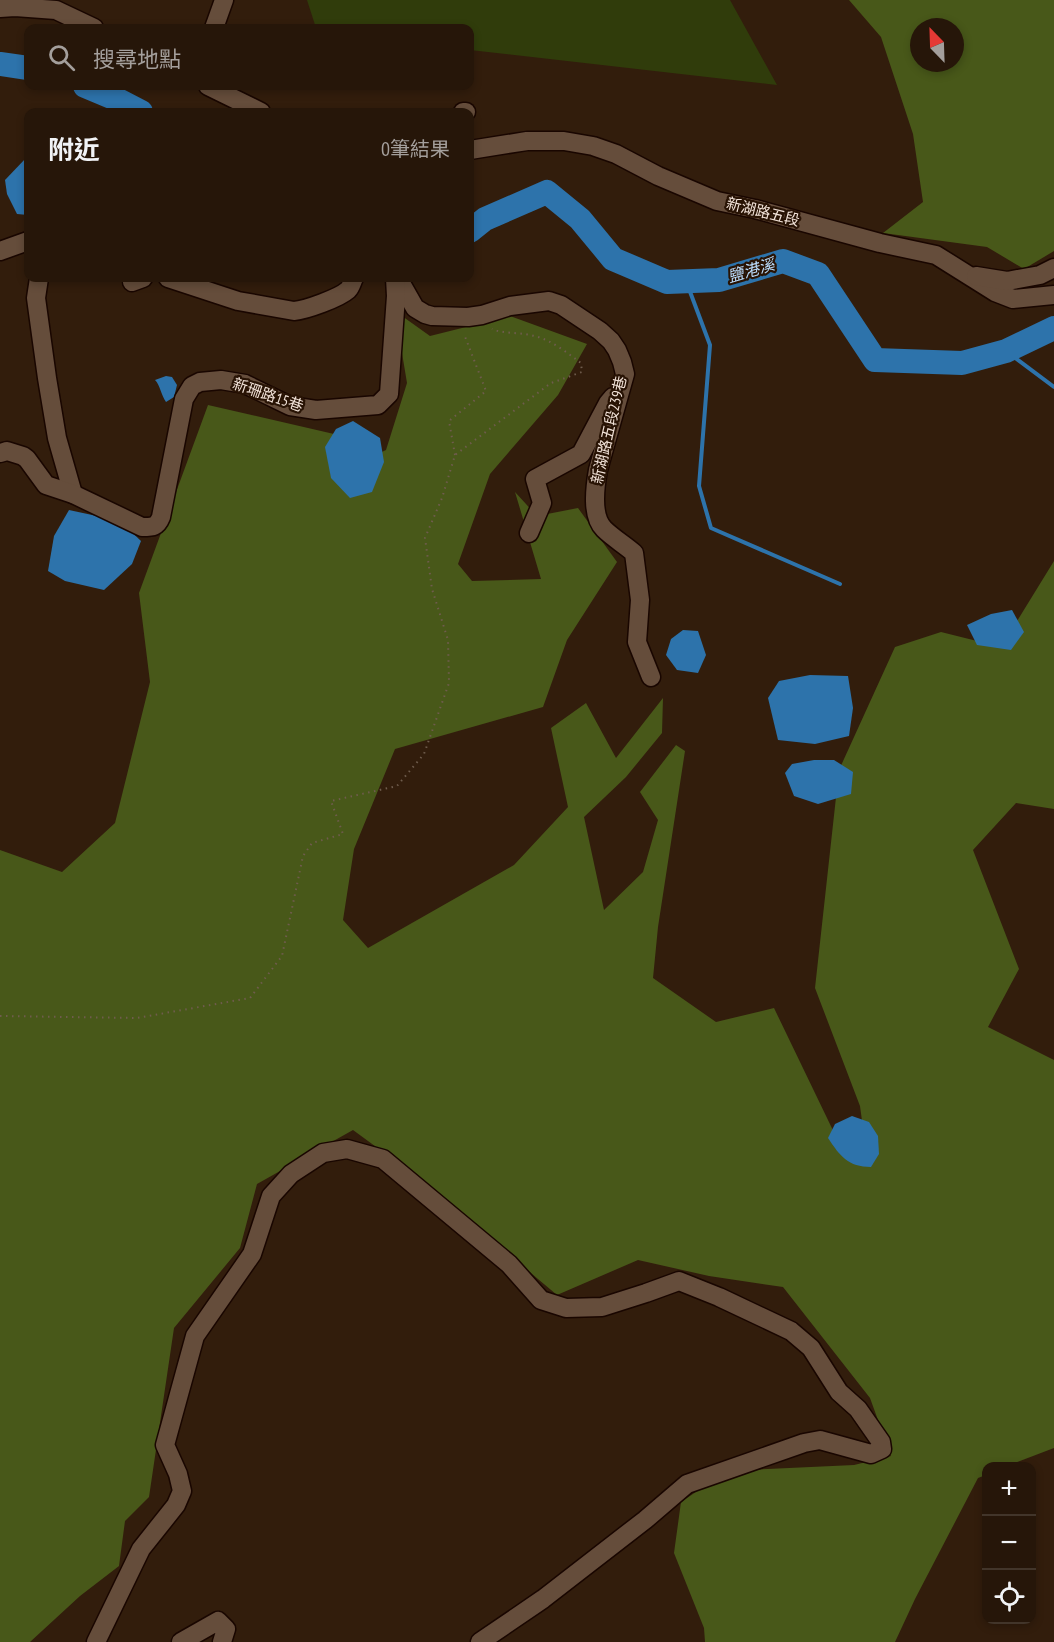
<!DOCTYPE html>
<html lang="zh-TW">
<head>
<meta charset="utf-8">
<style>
  body { margin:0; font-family:"PT Sans Narrow","Noto Sans TC",sans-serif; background:#322317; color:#f1f3f6 }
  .controls { position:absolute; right:18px; bottom:18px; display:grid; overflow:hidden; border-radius:12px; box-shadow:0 3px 9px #0003 }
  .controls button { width:54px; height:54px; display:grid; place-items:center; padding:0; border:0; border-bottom:2px solid #42352a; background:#261609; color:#f1f3f6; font:30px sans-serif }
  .compass { position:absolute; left:910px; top:18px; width:54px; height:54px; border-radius:50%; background:#261609; box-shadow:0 3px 9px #0003; rotate:337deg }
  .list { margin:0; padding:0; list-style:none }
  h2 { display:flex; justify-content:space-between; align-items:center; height:78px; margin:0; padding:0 24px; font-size:26px }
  h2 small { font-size:20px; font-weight:400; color:#a49f9c }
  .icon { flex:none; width:33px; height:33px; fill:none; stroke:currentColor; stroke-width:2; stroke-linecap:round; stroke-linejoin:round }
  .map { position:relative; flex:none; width:1054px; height:1642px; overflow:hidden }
  .search { position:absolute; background:#261609; box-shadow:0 3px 9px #0003; left:24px; top:24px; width:450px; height:66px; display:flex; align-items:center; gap:15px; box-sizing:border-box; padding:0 21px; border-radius:12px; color:#a49f9c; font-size:22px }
  .panel { position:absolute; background:#261609; box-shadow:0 3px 9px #0003; left:24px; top:108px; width:450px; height:174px; border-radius:12px }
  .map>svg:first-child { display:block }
</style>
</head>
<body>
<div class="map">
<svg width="1054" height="1642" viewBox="0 0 1054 1642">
  <rect width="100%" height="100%" fill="#321d0c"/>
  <path fill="#303c0b" d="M307,0H730L777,85L470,50V28H316Z"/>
  <g fill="#485819" fill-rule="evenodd">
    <path d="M849,0H1054V251L1024,269L987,247L883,233L923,202L913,134L881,37ZM919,27H955V63H919Z"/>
    <path d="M395,311L430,336L510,316L587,344L558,395L490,474L458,564L472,581L541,579L515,492L537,516L578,508L617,562L567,640L543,707L395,749L354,849L343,920L368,948L514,865L568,807L551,728L586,703L616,758L663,698L662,733L626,777L584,817L604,910L643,872L658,820L640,792L676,745L685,751L658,927L653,978L716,1022L774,1008L841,1147L866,1150L860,1106L815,988L839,770L895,647L941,632L1001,647L1054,561V809L1016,803L973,850L1019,969L988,1027L1054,1060V1448L1007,1466H986V1475L978,1478L915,1599L895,1642H705L704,1628L674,1553L681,1502L727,1471L854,1465L891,1456L870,1398L783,1287L709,1276L638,1260L557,1295L413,1174L353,1130L257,1184L240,1248L174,1328L149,1497L125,1521L119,1566L80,1596L30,1642H0V850L62,872L115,823L150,682L139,593L208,405L334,434L352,466L386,450L407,383Z"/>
  </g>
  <g fill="#2d73ab">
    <path d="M26,158H28V215L17,214L7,194L5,180Z"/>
    <path d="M166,376L172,377L177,385L174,397L166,402C161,395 160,385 155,380Z"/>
    <path d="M353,421L380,438L384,462L372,492L350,498L331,478L325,447L336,429Z"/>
    <path d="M69,510L120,521L141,541L132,564L104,590L65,581L48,571L54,536Z"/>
    <path d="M1012,610L1024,632L1011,650L977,645L967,625L991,614Z"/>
    <path d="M683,630L698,631L706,655L698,673L677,670L666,655L671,639Z"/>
    <path d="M810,675L848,676L853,708L849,736L815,744L778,740L768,698L779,681Z"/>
    <path d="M814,760H834L853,772L851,794L818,804L794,796L785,773L792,764Z"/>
    <path d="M852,1116L869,1122L878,1136L879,1154L871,1167C848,1167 840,1156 828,1138L835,1124Z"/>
  </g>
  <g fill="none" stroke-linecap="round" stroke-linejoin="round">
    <g stroke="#2d73ab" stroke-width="4">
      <path d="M686,281L710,345L699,486L711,528L840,584"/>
      <path d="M1006,351L1054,387"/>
    </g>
    <g stroke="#2d73ab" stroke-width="24">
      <path d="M0,64L28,68"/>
      <path d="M85,86L116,99L141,112"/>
      <path d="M470,231L485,219L547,192L580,219L613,259L667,282L719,280L783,261L818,274L875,360L962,363L1006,351L1054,328"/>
    </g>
    <g stroke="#190600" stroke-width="21">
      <g id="minor">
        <path d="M0,8L15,7L56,10L94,28"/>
        <path d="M214,28L224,0"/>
        <path d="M208,86L261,112"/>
        <path d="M463,112H466"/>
        <path d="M470,150L527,141H564L593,146L616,154L658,176L717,201L755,209L880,243L936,255L995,292L1013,299L1054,295"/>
        <path d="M0,251L28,241"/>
        <path d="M976,276L1007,281L1040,275L1054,268"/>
        <path d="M39,278L36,298L47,378L57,438L73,494"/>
        <path d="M168,278L238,301L294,311C306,310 339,298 348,290C351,287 352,282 354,278"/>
        <path d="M398,278L415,308L425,314L432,316L468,317L482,315L510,306L549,301L561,305L600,331L611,341L617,350L622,362L625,374L598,470C595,487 591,516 604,529C613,538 625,545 634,553L640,600L637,642L651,677"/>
        <path d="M132,282L143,278"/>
        <path d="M0,453L7,451L23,456L27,459L46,485L73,494L142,527C153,527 157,527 161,517L184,399L192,386L200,382L221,380L245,384L290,406L316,410L378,405L389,394L396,296L395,278"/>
        <path d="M529,533L542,503L535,479L581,454L608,403L613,397"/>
        <path d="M96,1642L141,1549L176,1505L182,1491L178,1474L165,1445L195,1336L252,1254L271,1196L291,1174L323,1153L347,1149L383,1159L509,1264L541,1300L566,1308L602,1307L646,1293L679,1281L719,1297L791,1331L811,1348L839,1392L858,1409L881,1442L882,1449L871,1454L820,1440L804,1443L687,1484L645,1520L543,1599L480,1642"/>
        <path d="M181,1642L218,1621L226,1629L222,1642"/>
      </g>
    </g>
    <g stroke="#6f5c4d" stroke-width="2" stroke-dasharray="1.5 4.5" stroke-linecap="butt">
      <path d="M455,455L449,421L486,391L464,334"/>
      <path d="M0,1016L137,1018L250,998L282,956L303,856L312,843L343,834L331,801L397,786L424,754L449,683L448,640L432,589L425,538L442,498L455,455L551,383L582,372L581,363C566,352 549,338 530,335C517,332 504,334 492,329"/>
    </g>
    <use href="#minor" stroke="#654d3b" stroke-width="18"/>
  </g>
  <g text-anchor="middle" stroke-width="4.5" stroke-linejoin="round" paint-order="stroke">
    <g font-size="15" fill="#f2e3d9" stroke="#281304">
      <text transform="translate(763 212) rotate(14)" y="5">新湖路五段</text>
      <text transform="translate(268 395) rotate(19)" y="5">新珊路15巷</text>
      <text transform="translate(609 430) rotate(-77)" y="5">新湖路五段239巷</text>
    </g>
    <g font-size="16" font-style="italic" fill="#badcfc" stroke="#281304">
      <text transform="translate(751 270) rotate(-16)" y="6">鹽港溪</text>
    </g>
  </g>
</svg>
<div class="controls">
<button>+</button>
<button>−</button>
<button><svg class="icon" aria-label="locate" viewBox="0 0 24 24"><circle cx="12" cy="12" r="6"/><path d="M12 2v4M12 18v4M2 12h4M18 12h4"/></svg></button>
</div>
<svg class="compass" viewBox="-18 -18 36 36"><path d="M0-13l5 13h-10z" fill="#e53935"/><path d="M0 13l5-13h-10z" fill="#a49f9c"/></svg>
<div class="search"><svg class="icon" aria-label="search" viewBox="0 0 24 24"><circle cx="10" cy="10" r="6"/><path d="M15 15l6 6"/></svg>搜尋地點</div>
<section class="panel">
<h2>附近<small>0筆結果</small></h2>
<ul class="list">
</ul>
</section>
</div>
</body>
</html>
